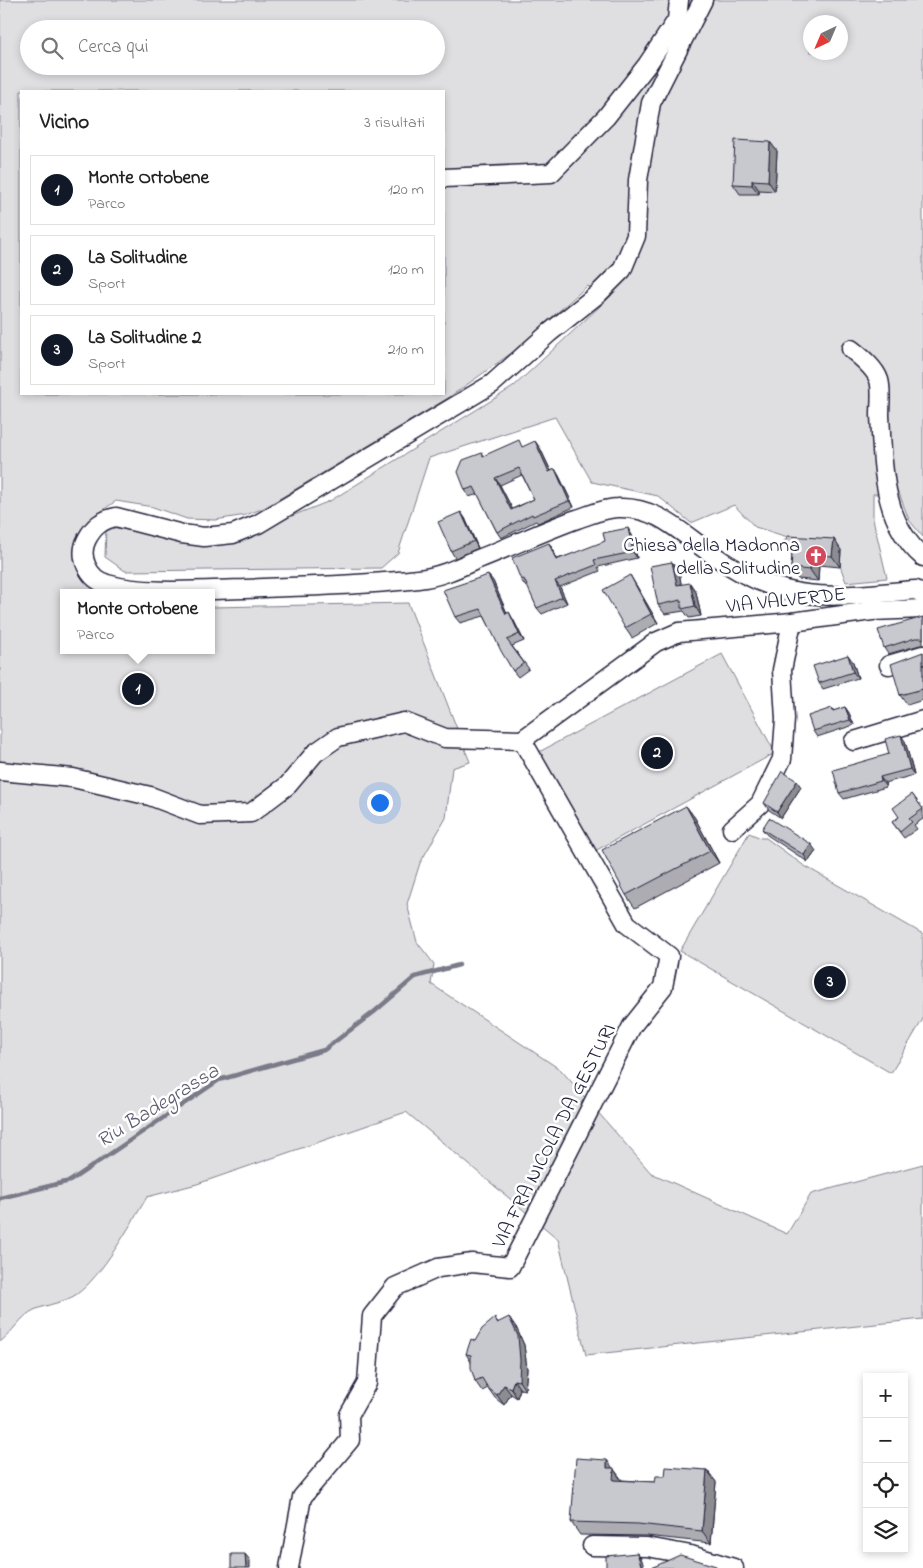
<!DOCTYPE html>
<html lang="it">
<head>
<meta charset="utf-8">
<style>
  body { margin:0; font-family:"Indie Flower",sans-serif; background:#f2f2f2; color:#222 }
  .controls { position:absolute; right:15px; bottom:15px; display:grid; overflow:hidden; border-radius:0px; box-shadow:0 2px 8px #0003 }
  .controls button { width:45px; height:45px; display:grid; place-items:center; padding:0; border:0; border-bottom:1px solid #e0e0e0; background:#fff; color:#222; font:25px sans-serif }
  .compass { position:absolute; left:803px; top:15px; width:45px; height:45px; border-radius:50%; background:#fff; box-shadow:0 2px 8px #0003; rotate:224deg }
  .you { position:absolute; left:379px; top:802px; width:18px; height:18px; margin:-12px; border:4px solid #fff; border-radius:50%; background:#1a73e8; box-shadow:0 0 0 8px #1a73e833 }
  .badge { display:grid; place-items:center; width:32px; height:32px; border-radius:50%; background:#111827; color:#fff; font-size:16px; font-weight:700 }
  .pin { position:absolute; translate:-50% -50%; border:2px solid #fff; box-shadow:0 1px 5px #0006 }
  .popup { position:absolute; left:60px; top:589px; width:155px; height:65px; box-sizing:border-box; display:grid; place-content:center; border-radius:0px; background:#fff; filter:drop-shadow(0 1px 4px #0005); font-size:16px; white-space:nowrap; color:#767676 }
  .popup b { font-size:19px; color:#222 }
  .popup::after { content:''; position:absolute; left:50%; top:100%; margin-left:-10px; border:10px solid transparent; border-top-color:#fff }
  .list { margin:0; padding:0; list-style:none }
  h2 { display:flex; justify-content:space-between; align-items:center; height:65px; margin:0; padding:0 20px; font-size:21px }
  h2 small { font-size:16px; font-weight:400; color:#767676 }
  .list li { display:grid; grid-template-columns:32px 1fr auto; gap:15px; align-items:center; box-sizing:border-box; height:70px; margin:0 10px 10px; padding:0 10px; border:1px solid #e0e0e0; border-radius:0px }
  .list b { display:block; font-size:19px; white-space:nowrap }
  .list p { margin:0; font-size:16px; white-space:nowrap; color:#767676 }
  .list em { font-size:16px; font-style:normal; color:#767676 }
  .icon { flex:none; width:28px; height:28px; fill:none; stroke:currentColor; stroke-width:2; stroke-linecap:round; stroke-linejoin:round }
  .map { position:relative; flex:none; width:923px; height:1568px; overflow:hidden }
  .search { position:absolute; background:#fff; box-shadow:0 2px 8px #0003; left:20px; top:20px; width:425px; height:55px; display:flex; align-items:center; gap:12px; box-sizing:border-box; padding:0 18px; border-radius:28px; color:#767676; font-size:19px }
  .panel { position:absolute; background:#fff; box-shadow:0 2px 8px #0003; left:20px; top:90px; width:425px; height:305px; border-radius:0px }
  .map>svg:first-child { display:block }
</style>
</head>
<body>
<div class="map">
<svg width="923" height="1568" viewBox="0 0 923 1568">
  <rect width="100%" height="100%" fill="#fff"/>
  <filter id="ink" filterUnits="userSpaceOnUse"><feTurbulence type="fractalNoise" baseFrequency=".02" numOctaves="2"/><feDisplacementMap in="SourceGraphic" scale="10" xChannelSelector="R" yChannelSelector="G"/><feConvolveMatrix kernelMatrix="1 2 1 2 8 2 1 2 1" color-interpolation-filters="sRGB"/></filter>
  <g filter="url(#ink)">
    <g fill="#dfdfe2" stroke="#80808e" fill-rule="evenodd">
      <path d="M0,0H923V537L909,520L899,493L873,494V519L887,578L846,582L839,563L801,541L755,527L734,505L691,523L658,496L592,482L555,417L429,458L398,553L381,568L125,571L105,557L106,526L215,546L330,501L513,387L612,295L587,286L513,352L448,398L264,508L246,515L215,520L187,519L153,507L116,501C81,525 85,523 80,564L113,593H64V650H212V607L408,603L470,762L452,768L446,818L420,863L407,904L417,942L434,964L431,984L561,1070L651,1173L787,1234L811,1194L923,1164V1319L586,1355L558,1239L406,1112L197,1184L147,1197C131,1224 101,1277 77,1294C64,1303 48,1304 34,1310C21,1316 12,1333 0,1342ZM810,22H840V52H810ZM29,29H436V66H29ZM21,91H444V394H21Z"/>
      <path d="M722,654L775,753L593,852L539,752Z"/>
      <path d="M749,833L761,838H766L803,865L923,934V1019L891,1073L680,951Z"/>
    </g>
    <g fill="none" stroke-linecap="round" stroke-linejoin="round">
      <path stroke="#7a7a88" stroke-width="4.5" d="M0,1198L70,1181L219,1080L324,1050L374,1012L415,977L459,965"/>
      <g stroke="#22223b" stroke-width="21">
        <g id="minor">
          <path d="M703,0L651,103L638,180L636,236L622,270L598,294L549,333L492,384L258,524L233,534L204,537L182,534L116,517C102,520 94,526 87,539C78,556 88,579 107,584C145,595 203,590 244,589C302,586 360,586 418,579C439,577 458,568 476,560C510,547 543,531 577,519C590,515 604,508 618,508C656,506 680,532 709,552C731,568 758,583 785,590C827,601 873,593 916,590L923,594"/>
          <path d="M444,178L551,173L606,117L647,65L677,20L679,0"/>
          <path d="M851,349C861,357 875,368 879,380C882,390 880,405 880,415C883,465 882,522 923,557"/>
          <path d="M889,665L923,655"/>
          <path d="M854,741L923,720"/>
          <path d="M0,771L73,778L150,796L200,815L251,813L288,785L315,753L338,737L404,722L445,738L522,740L656,642L679,632L792,622L872,611L923,609"/>
          <path d="M732,829L760,804L782,759L785,719L782,670L792,622"/>
          <path d="M592,1546L647,1547L691,1555L734,1568"/>
          <path d="M289,1568L302,1497L350,1440L349,1415L367,1383L372,1316L395,1287L438,1268L472,1263L510,1267L632,1026L663,987L669,956L627,924L522,740"/>
        </g>
      </g>
      <use href="#minor" stroke="#fff" stroke-width="18"/>
    </g>
    <g fill="#acacb2" stroke="#22223b" fill-rule="evenodd">
      <path d="M770,142L777,151L775,191L759,190V194H740L733,184Z"/>
      <path d="M523,447L540,448L551,471L555,469L559,476L574,507L538,523L536,521L501,538L497,532L478,494L469,497L465,490L484,456ZM522,475L534,499L512,509L500,485Z"/>
      <path d="M465,518L478,548L455,558L451,551Z"/>
      <path d="M632,535L637,558L598,567L600,571L560,587L567,603L542,614L537,608L528,586L526,587L521,580L549,543L553,550L557,559Z"/>
      <path d="M841,550L840,567L819,565L818,581L798,579L791,568L792,555Z"/>
      <path d="M672,562L679,571L681,584L696,592L701,616L689,618L684,611L665,614L658,605Z"/>
      <path d="M488,575L493,581L507,613L513,619L524,641L512,646L529,669L518,677L513,671L484,616L460,623L455,617Z"/>
      <path d="M636,585L658,623L632,638L625,628Z"/>
      <path d="M923,617V645H920L888,654L884,648Z"/>
      <path d="M923,652V700L907,705L900,695Z"/>
      <path d="M853,662L858,678L823,689L819,683Z"/>
      <path d="M845,707L849,713L854,725L817,737L813,731L832,708L834,711Z"/>
      <path d="M905,741L914,775L885,783L886,787L844,799L839,793Z"/>
      <path d="M801,787L781,818L769,810L764,803Z"/>
      <path d="M912,794L923,809V819L914,825L917,829L904,838L892,822L899,817Z"/>
      <path d="M686,806L695,818L719,863L635,908L626,895Z"/>
      <path d="M762,829L816,851L808,862L767,835Z"/>
      <path d="M497,1322L516,1327L524,1345L527,1369L525,1390L520,1389L517,1398L511,1394L504,1405L495,1398L488,1388L482,1391L475,1381L471,1362L466,1354L475,1341Z"/>
      <path d="M613,1468L622,1480L655,1482L665,1476L707,1470L716,1482L711,1543L647,1536L580,1535L571,1522Z"/>
    </g>
    <g fill="#8c8c91" stroke="#22223b">
      <path d="M770,142L777,151L775,191L768,181Z"/>
      <path d="M752,180L759,190V194L752,185Z"/>
      <path d="M535,441L540,448L554,478L549,472Z"/>
      <path d="M555,469L559,476L574,507L569,501Z"/>
      <path d="M495,478L500,485L516,516L511,510Z"/>
      <path d="M461,512L465,518L478,548L474,541Z"/>
      <path d="M628,528L632,535L637,558L633,552Z"/>
      <path d="M834,539L841,550L840,567L832,556Z"/>
      <path d="M549,543L553,550L560,566L556,560Z"/>
      <path d="M812,554L819,565L818,581L810,570Z"/>
      <path d="M672,562L679,571L683,595L677,585Z"/>
      <path d="M488,575L493,581L510,620L506,614Z"/>
      <path d="M630,575L636,585L658,623L651,614Z"/>
      <path d="M555,581L560,587L567,603L562,597Z"/>
      <path d="M690,583L696,592L701,616L695,606Z"/>
      <path d="M509,612L513,619L524,641L519,634Z"/>
      <path d="M848,655L853,662L858,678L853,672Z"/>
      <path d="M845,707L849,713L854,725L850,720Z"/>
      <path d="M901,735L905,741L914,775L910,769Z"/>
      <path d="M880,777L885,783L886,787L881,781Z"/>
      <path d="M797,781L801,787L781,818L777,812Z"/>
      <path d="M686,806L695,818L719,863L710,851Z"/>
      <path d="M811,844L816,851L808,862L804,855Z"/>
      <path d="M509,1317L516,1327L524,1345L527,1369L525,1390L519,1381Z"/>
      <path d="M514,1380L520,1389L517,1398L511,1388Z"/>
      <path d="M504,1385L511,1394L504,1405L497,1395Z"/>
      <path d="M607,1460L622,1481L613,1480L607,1468Z"/>
      <path d="M707,1470L716,1482L711,1543L702,1531Z"/>
      <path d="M637,1553L642,1560L644,1568H642Z"/>
      <path d="M245,1554L250,1560V1568H246Z"/>
    </g>
    <g fill="#c8c8cf" stroke="#22223b" fill-rule="evenodd">
      <path d="M735,140L770,142L768,181L752,180V185L733,184Z"/>
      <path d="M519,440L522,447L535,441L549,472L555,469L569,501L533,516L532,514L497,532L474,487L465,490L458,472L463,460L482,453L483,456ZM519,468L534,499L511,510L495,478Z"/>
      <path d="M461,512L474,541L451,551L438,522Z"/>
      <path d="M628,528L633,552L594,560L596,565L555,581L562,597L537,608L524,579L521,580L512,558L549,543L556,560L605,541L603,533Z"/>
      <path d="M788,536L834,539L832,556L812,554L810,570L791,568L792,554L783,543Z"/>
      <path d="M672,562L677,585L690,583L695,606L682,609L681,600L658,605L650,566Z"/>
      <path d="M488,575L506,614L509,612L519,634L507,640L524,663L513,671L501,651L481,609L455,617L443,590Z"/>
      <path d="M630,575L651,614L625,628L603,590Z"/>
      <path d="M923,617V639L921,638H915L884,648L878,630Z"/>
      <path d="M923,652V689L900,695L891,664Z"/>
      <path d="M848,655L853,672L819,683L813,666Z"/>
      <path d="M845,707L850,720L813,731L808,716L832,708L833,711Z"/>
      <path d="M901,735L910,769L880,777L881,781L839,793L833,770L889,754L885,739Z"/>
      <path d="M782,771L797,781L777,812L764,803Z"/>
      <path d="M912,794L923,809L909,819L912,822L900,832L892,822L899,817L893,808Z"/>
      <path d="M686,806L710,851L626,895L602,850Z"/>
      <path d="M769,818L811,844L804,855L762,829Z"/>
      <path d="M509,1317L518,1336L520,1360L519,1381L514,1380L511,1388L504,1385L497,1395L488,1388L482,1378L475,1381L471,1368V1355L466,1354L471,1339L475,1341L482,1329L495,1318L497,1323Z"/>
      <path d="M576,1458L607,1460V1468H614L613,1480L655,1482L656,1476H665L666,1467L707,1470L702,1531L638,1524L571,1522Z"/>
      <path d="M637,1553L642,1568H606V1556Z"/>
      <path d="M231,1554H245L246,1568H231Z"/>
      <path d="M680,1555L716,1566L717,1568H651Z"/>
    </g>
  </g>
  <defs>
    <g id="church-disc" transform="scale(1.125)"><circle r="9.5" fill="#d1495b" stroke="#fff"/><path d="M-1.2-6h2.4v3.5h3.3v2.4h-3.3V6h-2.4V-.1h-3.3v-2.4h3.3Z" fill="#fff"/></g>
  </defs>
  <g fill-rule="evenodd">
    <use href="#church-disc" x="816" y="556"/>
  </g>
  <g text-anchor="middle" stroke-width="5" stroke-linejoin="round" paint-order="stroke">
    <g font-size="20" fill="#22223b" stroke="#fff" text-anchor="end">
      <text x="800" y="551">Chiesa della Madonna<tspan x="800" dy="23">della Solitudine</tspan></text>
    </g>
    <g font-size="20" fill="#22223b" stroke="#fff">
      <text transform="translate(786 599) rotate(-6)" y="7">VIA VALVERDE</text>
      <text transform="translate(553 1135) rotate(-63)" y="7">VIA FRA NICOLA DA GESTURI</text>
    </g>
    <g font-size="21" font-style="italic" fill="#5c5c6f" stroke="#fff">
      <text transform="translate(157 1105) rotate(-32)" y="7">Riu Badegrassa</text>
    </g>
  </g>
</svg>
<div class="controls">
<button>+</button>
<button>−</button>
<button><svg class="icon" aria-label="locate" viewBox="0 0 24 24"><circle cx="12" cy="12" r="6"/><path d="M12 2v4M12 18v4M2 12h4M18 12h4"/></svg></button>
<button><svg class="icon" aria-label="layers" viewBox="0 0 24 24"><path d="M12 4l9 5-9 5-9-5zM3 14l9 5 9-5"/></svg></button>
</div>
<svg class="compass" viewBox="-18 -18 36 36"><path d="M0-13l5 13h-10z" fill="#e53935"/><path d="M0 13l5-13h-10z" fill="#767676"/></svg>
<div class="you"></div>
<div class="pin badge" style="left:138px;top:689px">1</div>
<div class="popup"><b>Monte Ortobene</b>Parco</div>
<div class="pin badge" style="left:657px;top:753px">2</div>
<div class="pin badge" style="left:830px;top:982px">3</div>
<div class="search"><svg class="icon" aria-label="search" viewBox="0 0 24 24"><circle cx="10" cy="10" r="6"/><path d="M15 15l6 6"/></svg>Cerca qui</div>
<section class="panel">
<h2>Vicino<small>3 risultati</small></h2>
<ul class="list">
<li><span class="badge">1</span><div><b>Monte Ortobene</b><p>Parco</p></div><em>120 m</em></li>
<li><span class="badge">2</span><div><b>La Solitudine</b><p>Sport</p></div><em>120 m</em></li>
<li><span class="badge">3</span><div><b>La Solitudine 2</b><p>Sport</p></div><em>210 m</em></li>
</ul>
</section>
</div>
</body>
</html>
